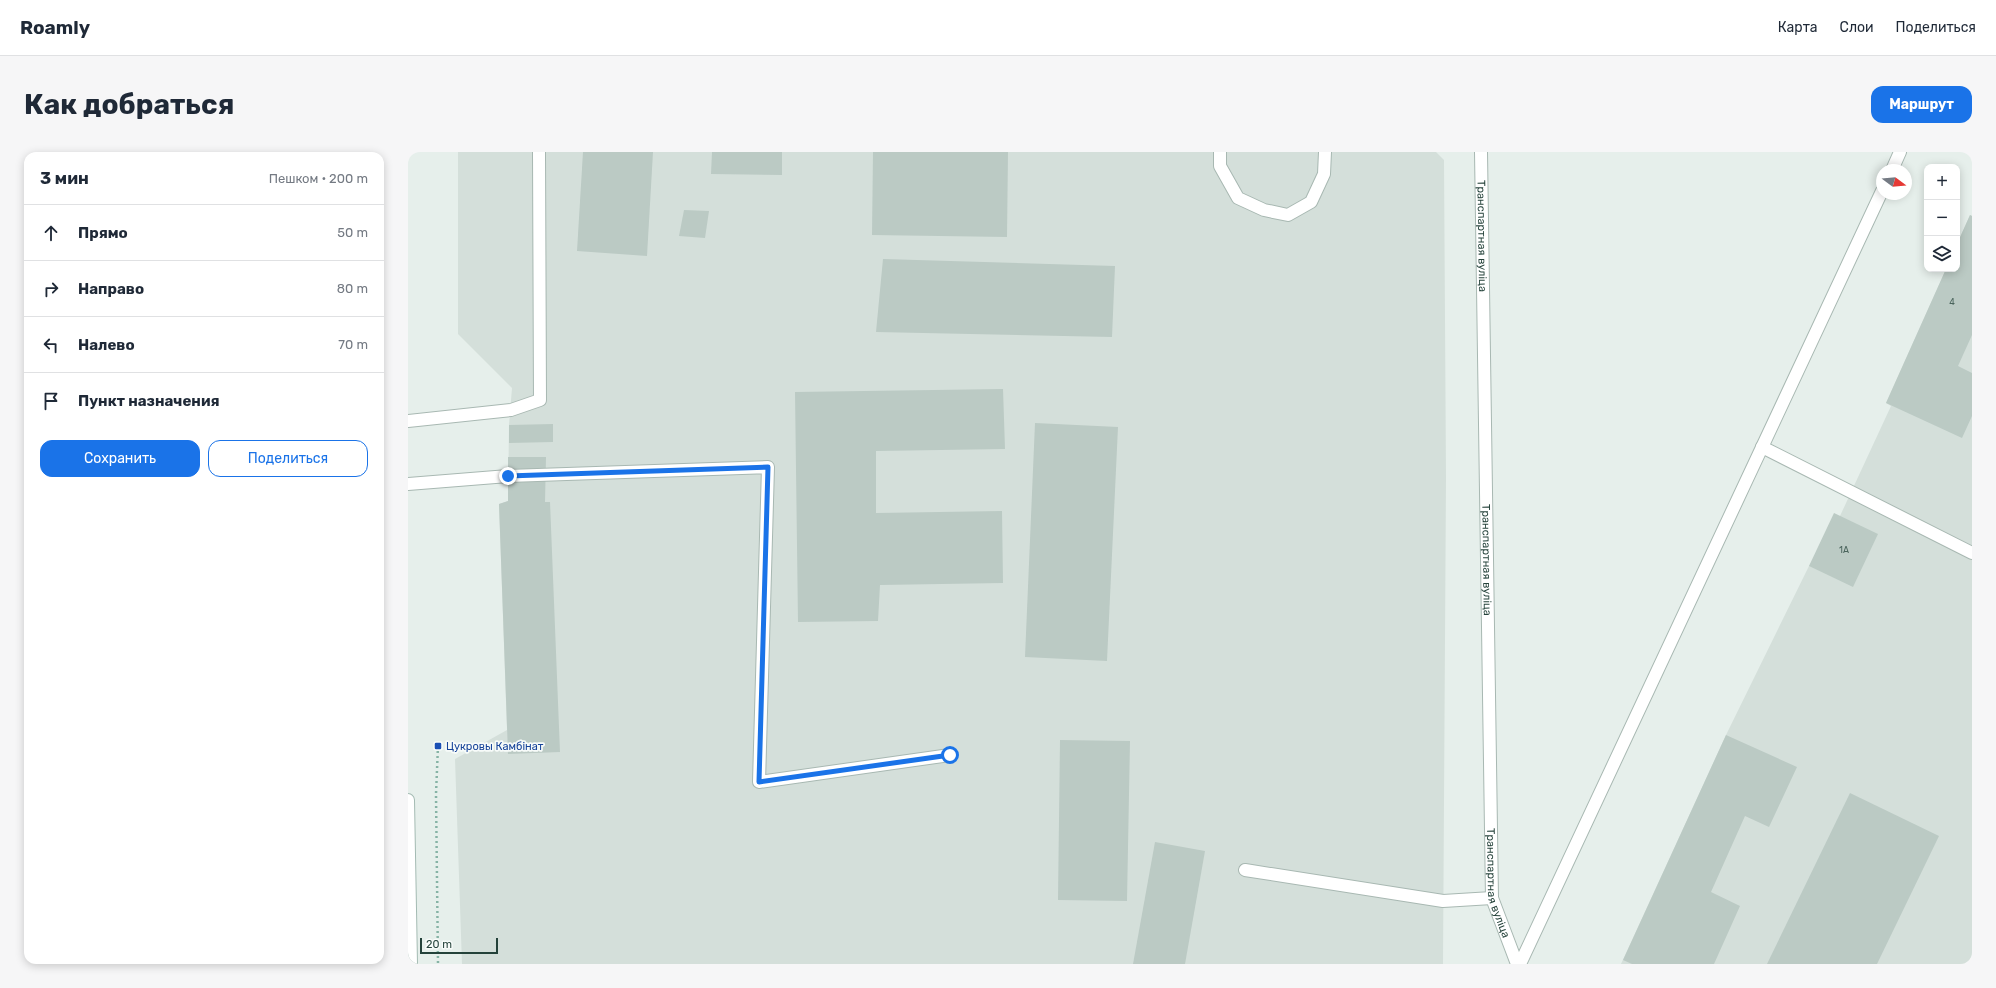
<!DOCTYPE html>
<html lang="ru">
<head>
<meta charset="utf-8">
<style>
  body { margin:0; font-family:Rubik,sans-serif; background:#f6f6f7; color:#1f2937 }
  .controls { position:absolute; right:12px; top:12px; display:grid; overflow:hidden; border-radius:8px; box-shadow:0 2px 10px #0003 }
  .controls button { width:36px; height:36px; display:grid; place-items:center; padding:0; border:0; border-bottom:1px solid #e0e1e3; background:#fff; color:#1f2937; font:20px sans-serif }
  .compass { position:absolute; left:1468px; top:12px; width:36px; height:36px; border-radius:50%; background:#fff; box-shadow:0 2px 10px #0003; rotate:106deg }
  .scale { position:absolute; left:12px; bottom:10px; width:78px; box-sizing:border-box; padding-left:4px; border:2px solid #24423a; border-top:0; font-size:11px; line-height:14px; white-space:nowrap; color:#24423a; -webkit-text-stroke:3px #f7fbf9; paint-order:stroke }
  .stop { position:absolute; width:12px; height:12px; margin:-9px; border:3px solid #1a73e8; border-radius:50%; background:#fff }
  .stop.end { background:#1a73e8; border-color:#fff; box-shadow:0 1px 4px #0008 }
  .list { margin:0; padding:0; list-style:none }
  h2 { display:flex; justify-content:space-between; align-items:center; height:52px; margin:0; padding:0 16px; font-size:17px }
  h2 small { font-size:13px; font-weight:400; color:#747a83 }
  .list li { display:grid; grid-template-columns:26px 1fr auto; gap:12px; align-items:center; box-sizing:border-box; height:56px; padding:0 16px; border-top:1px solid #e0e1e3 }
  .list b { display:block; font-size:15px; white-space:nowrap }
  .list em { font-size:13px; font-style:normal; color:#747a83 }
  .actions { display:flex; gap:8px; padding:12px 16px }
  .actions a { flex:1; padding:9px 0; border:1px solid #1a73e8; border-radius:12px; text-align:center; font-size:14px; color:#1a73e8 }
  .actions .main { background:#1a73e8; color:#fff }
  .icon { flex:none; width:22px; height:22px; fill:none; stroke:currentColor; stroke-width:2; stroke-linecap:round; stroke-linejoin:round }
  .map { position:relative; flex:none; width:1564px; height:812px; overflow:hidden; border-radius:12px }
  header { display:flex; align-items:center; gap:24px; box-sizing:border-box; height:56px; padding:0 20px; background:#fff; border-bottom:1px solid #e0e1e3 }
  header strong { font-size:19px }
  nav { display:flex; gap:22px; margin-inline-start:auto; font-size:14px }
  .intro { display:flex; align-items:center; justify-content:space-between; box-sizing:border-box; height:96px; padding:0 24px }
  h1 { margin:0; font-size:28px }
  .button { padding:10px 18px; border-radius:12px; background:#1a73e8; color:#fff; font-size:14px; font-weight:700 }
  main { display:flex; gap:24px; padding:0 24px }
  aside { flex:1; background:#fff; border-radius:12px; box-shadow:0 2px 10px #0003 }
  .map>svg:first-child { display:block }
</style>
</head>
<body>
<header>
<strong>Roamly</strong>
<nav><a>Карта</a><a>Слои</a><a>Поделиться</a></nav>
</header>
<div class="intro"><h1>Как добраться</h1><a class="button">Маршрут</a></div>
<main>
<aside>
<h2>3 мин<small>Пешком · 200 m</small></h2>
<ul class="list">
<li><svg class="icon" aria-label="ahead" viewBox="0 0 24 24"><path d="M12 20V5M6 11l6-6 6 6"/></svg><div><b>Прямо</b></div><em>50 m</em></li>
<li><svg class="icon" aria-label="right" viewBox="0 0 24 24"><path d="M7 20v-9h11M14 6l5 5-5 5"/></svg><div><b>Направо</b></div><em>80 m</em></li>
<li><svg class="icon" aria-label="left" viewBox="0 0 24 24"><path d="M17 20v-9H6M10 6l-5 5 5 5"/></svg><div><b>Налево</b></div><em>70 m</em></li>
<li><svg class="icon" aria-label="arrive" viewBox="0 0 24 24"><path d="M6 21V4h12l-3 4 3 4H6"/></svg><div><b>Пункт назначения</b></div></li>
</ul>
<div class="actions"><a class="main">Сохранить</a><a>Поделиться</a></div>
</aside>
<div class="map">
<svg width="1564" height="812" viewBox="0 0 1564 812">
  <rect width="100%" height="100%" fill="#e6efeb"/>
  <g fill="#d4dfda">
    <path d="M50,0H1028L1036,8L1038,326L1035,812H54L47,607L99,578L91,352L100,349L101,273L104,236L50,182Z"/>
    <path d="M1562,63L1564,64V812H1213L1318,583L1401,414L1432,364L1483,254L1478,251L1538,117H1549V92Z"/>
  </g>
  <g fill="#bbcac4">
    <path d="M175,0H245L239,104L169,99Z"/>
    <path d="M304,0H374V23L303,22Z"/>
    <path d="M465,0H600L599,85L464,83Z"/>
    <path d="M276,58L301,59L297,86L271,84Z"/>
    <path d="M1562,63L1564,64V183L1550,214L1564,221V264L1554,286L1478,251L1538,117H1549V92Z"/>
    <path d="M475,107L707,114L704,185L468,180Z"/>
    <path d="M595,237L597,297L468,299V361L594,359L595,431L472,433L470,469L390,470L387,240Z"/>
    <path d="M627,271L710,275L699,509L617,505Z"/>
    <path d="M145,272V290L101,291V273Z"/>
    <path d="M100,305H138L137,350H142L152,600L100,602L91,352L100,349Z"/>
    <path d="M1426,361L1470,382L1445,435L1401,414Z"/>
    <path d="M1318,583L1389,615L1361,675L1337,664L1303,740L1332,754L1306,812H1224L1215,808Z"/>
    <path d="M652,588L722,589L719,749L650,748Z"/>
    <path d="M1442,641L1531,684L1469,812H1359Z"/>
    <path d="M747,690L797,699L777,812H725Z"/>
  </g>
  <g fill="none" stroke-linecap="round" stroke-linejoin="round">
    <g stroke="#a8b8b2" stroke-width="14">
      <g id="lane">
        <path d="M812,0V14L830,46L856,58L880,63L903,50L916,22L917,0"/>
        <path d="M1484,18L1492,0"/>
        <path d="M0,269L103,258L132,248L131,0"/>
        <path d="M1354,295L1564,401"/>
        <path d="M0,332L100,324L360,315L351,630L542,603"/>
        <path d="M837,718L1035,749L1084,746"/>
        <path d="M1112,812L1474,39"/>
      </g>
    </g>
    <g stroke="#a8b8b2" stroke-width="14">
      <g id="street">
        <path id="s1" d="M1073,0L1084,746L1109,812"/>
      </g>
    </g>
    <g stroke="#a4bbb3" stroke-width="14">
      <path id="secondary" d="M0,648L3,812"/>
    </g>
    <path stroke="#86b3a5" stroke-width="2.5" stroke-dasharray="2 3" stroke-linecap="butt" d="M30,594L28,642L30,812"/>
    <use href="#lane" stroke="#fff" stroke-width="12"/>
    <use href="#street" stroke="#fff" stroke-width="12"/>
    <use href="#secondary" stroke="#fff" stroke-width="12"/>
  </g>
  <g fill="none" stroke-linecap="round" stroke-linejoin="round">
    <path stroke="#1a73e8" stroke-width="5" d="M100,324L360,315L351,630L542,603"/>
  </g>
  <rect fill="#1a4fb4" stroke="#f7fbf9" stroke-width="1.5" x="26" y="590" width="8" height="8" rx="2"/>
  <g text-anchor="middle" stroke-width="3.5" stroke-linejoin="round" paint-order="stroke">
    <g font-size="9" fill="#4a645c">
      <text x="1544" y="153">4</text>
      <text x="1436" y="401">1А</text>
    </g>
    <g font-size="11" fill="#24423a" stroke="#f7fbf9">
      <text dy="4" stroke="none"><textPath href="#s1" startOffset="84">Транспартная вуліца</textPath></text>
      <text dy="4" stroke="none"><textPath href="#s1" startOffset="408">Транспартная вуліца</textPath></text>
      <text dy="4" stroke="none"><textPath href="#s1" startOffset="732">Транспартная вуліца</textPath></text>
    </g>
    <g font-size="11" fill="#164399" stroke="#f7fbf9" text-anchor="start">
      <text x="38" y="598">Цукровы Камбінат</text>
    </g>
  </g>
</svg>
<div class="controls">
<button>+</button>
<button>−</button>
<button><svg class="icon" aria-label="layers" viewBox="0 0 24 24"><path d="M12 4l9 5-9 5-9-5zM3 14l9 5 9-5"/></svg></button>
</div>
<svg class="compass" viewBox="-18 -18 36 36"><path d="M0-13l5 13h-10z" fill="#e53935"/><path d="M0 13l5-13h-10z" fill="#747a83"/></svg>
<div class="scale">20 m</div>
<div class="stop" style="left:542px;top:603px"></div>
<div class="stop end" style="left:100px;top:324px"></div>
</div>
</main>
</body>
</html>
